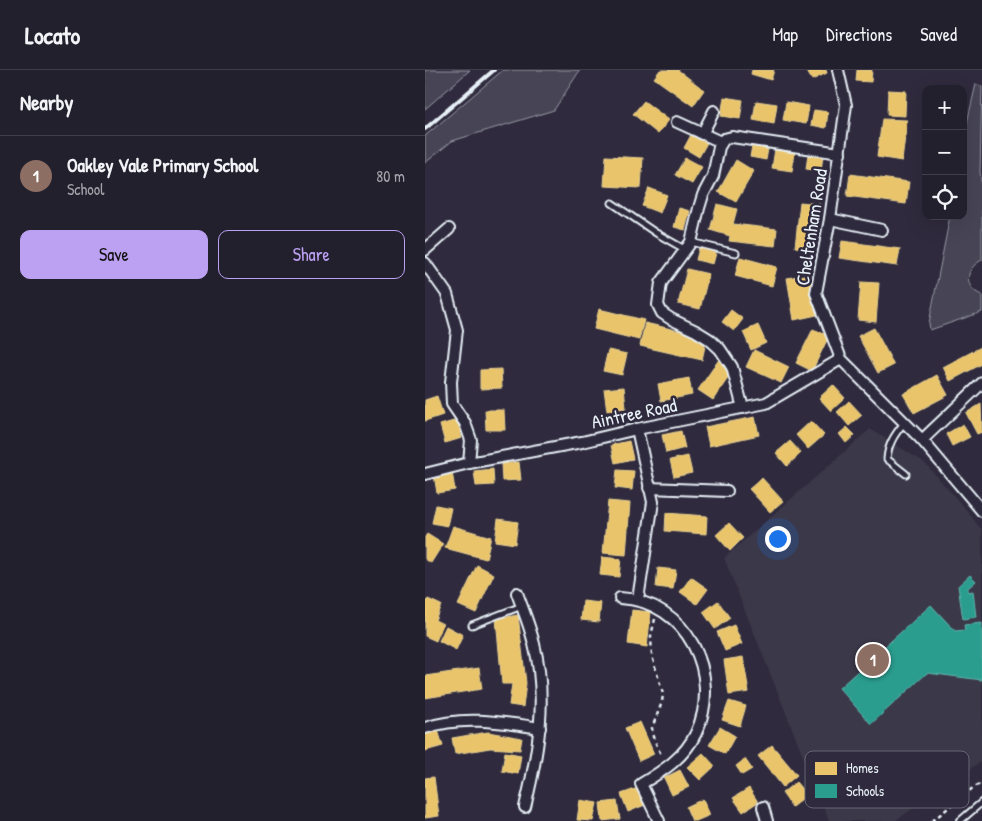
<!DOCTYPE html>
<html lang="en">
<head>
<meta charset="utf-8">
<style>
  body { margin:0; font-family:"Patrick Hand",sans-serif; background:#2b2836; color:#f1f3f6 }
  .controls { position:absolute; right:15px; top:15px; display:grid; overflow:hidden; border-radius:10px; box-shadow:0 5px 20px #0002 }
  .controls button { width:45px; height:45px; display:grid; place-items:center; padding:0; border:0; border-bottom:1px solid #403e4a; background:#23202e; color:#f1f3f6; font:25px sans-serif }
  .you { position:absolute; left:352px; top:468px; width:18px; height:18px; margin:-12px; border:4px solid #fff; border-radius:50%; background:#1a73e8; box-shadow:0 0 0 8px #1a73e833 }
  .badge { display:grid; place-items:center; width:32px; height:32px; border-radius:50%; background:#bca0f2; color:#fff; font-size:16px; font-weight:700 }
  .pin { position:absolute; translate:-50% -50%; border:2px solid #fff; box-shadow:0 1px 5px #0006 }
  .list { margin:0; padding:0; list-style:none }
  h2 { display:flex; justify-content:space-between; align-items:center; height:65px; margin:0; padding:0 20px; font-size:21px }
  h2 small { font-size:16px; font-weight:400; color:#a3a3aa }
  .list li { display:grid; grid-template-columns:32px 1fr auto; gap:15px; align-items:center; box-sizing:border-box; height:80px; padding:0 20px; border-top:1px solid #403e4a }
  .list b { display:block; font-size:19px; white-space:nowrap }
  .list p { margin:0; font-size:16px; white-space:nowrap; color:#a3a3aa }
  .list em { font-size:16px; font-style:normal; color:#a3a3aa }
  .actions { display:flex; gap:10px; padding:15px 20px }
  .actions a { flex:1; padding:11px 0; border:1px solid #bca0f2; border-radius:10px; text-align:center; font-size:18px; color:#bca0f2 }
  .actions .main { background:#bca0f2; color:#111 }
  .icon { flex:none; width:28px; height:28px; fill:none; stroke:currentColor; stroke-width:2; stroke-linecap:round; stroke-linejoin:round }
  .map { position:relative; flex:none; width:557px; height:751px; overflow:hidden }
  header { display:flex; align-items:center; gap:30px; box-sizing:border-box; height:70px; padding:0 25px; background:#23202e; border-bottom:1px solid #403e4a }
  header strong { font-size:24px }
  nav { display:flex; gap:28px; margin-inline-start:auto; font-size:18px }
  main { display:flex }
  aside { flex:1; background:#23202e }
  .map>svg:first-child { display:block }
</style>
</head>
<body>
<header>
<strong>Locato</strong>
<nav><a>Map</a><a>Directions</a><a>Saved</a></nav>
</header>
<main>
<aside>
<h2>Nearby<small></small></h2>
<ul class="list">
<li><span class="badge" style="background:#8d6e63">1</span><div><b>Oakley Vale Primary School</b><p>School</p></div><em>80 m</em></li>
</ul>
<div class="actions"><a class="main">Save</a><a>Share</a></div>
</aside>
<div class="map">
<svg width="557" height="751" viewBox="0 0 557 751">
  <rect width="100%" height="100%" fill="#2f2a3d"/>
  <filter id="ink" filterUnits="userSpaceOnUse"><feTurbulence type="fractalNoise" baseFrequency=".02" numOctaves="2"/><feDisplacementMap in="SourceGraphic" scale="10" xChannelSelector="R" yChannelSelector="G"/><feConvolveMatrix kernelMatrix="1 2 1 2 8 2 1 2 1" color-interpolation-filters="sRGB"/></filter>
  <g filter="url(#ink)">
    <path fill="#3b3749" d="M445,359L499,392L539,437L557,460V691L470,751H404L299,488Z"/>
    <g fill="#464455" stroke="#979aa6">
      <path d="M0,0H45L0,39Z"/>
      <path d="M78,0H155L129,40L27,71L0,93V66Z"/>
      <path d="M551,14L557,17L555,102L557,116V190C540,198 538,218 557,225V242L505,260L504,253L525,146H538V70Z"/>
    </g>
    <g fill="#e9c46a" stroke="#e9d295">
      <path d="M235,0H253L279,20L268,36L229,8Z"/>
      <path d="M327,0H349L346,10L326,4Z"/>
      <path d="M381,0H401L402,3L387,10Z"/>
      <path d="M432,0H447L446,12L431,11Z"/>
      <path d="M463,20L481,21L480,46L462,45Z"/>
      <path d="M299,27L318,30L315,49L296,46Z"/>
      <path d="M219,31L244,50L233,64L208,44Z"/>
      <path d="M331,31L352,34L349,54L328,50Z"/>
      <path d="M361,32L384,36L381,54L358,50Z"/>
      <path d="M389,40L403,42L401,58L386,55Z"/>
      <path d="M457,49L482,50L477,91L452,87Z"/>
      <path d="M267,63L283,71L274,87L259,78Z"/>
      <path d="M327,76L343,79L341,90L325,87Z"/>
      <path d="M350,79L370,82L367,101L347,98Z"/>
      <path d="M383,84L398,86L396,101L381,99Z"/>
      <path d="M181,86L218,88L216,118L179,116Z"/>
      <path d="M260,88L277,97L267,114L250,105Z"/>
      <path d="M311,90L329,101L311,132L293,122Z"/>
      <path d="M425,104L484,112L481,134L422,126Z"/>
      <path d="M224,118L242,125L235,143L217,136Z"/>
      <path d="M375,132L395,134L390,179L370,177Z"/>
      <path d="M292,134L312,139L308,154L352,159L350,176L304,171L305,166L285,160Z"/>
      <path d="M254,138L265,141L260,160L249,157Z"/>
      <path d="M417,171L475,179L472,196L414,188Z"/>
      <path d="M274,178L291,183L288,194L271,190Z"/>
      <path d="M315,187L352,197L347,216L310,206Z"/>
      <path d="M262,199L284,204L275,239L253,234Z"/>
      <path d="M385,204L392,245L369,250L362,208Z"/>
      <path d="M436,212L454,213L451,252L433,250Z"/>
      <path d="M174,239L219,250L214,270L169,259Z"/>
      <path d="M306,240L318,249L309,261L297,252Z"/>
      <path d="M220,253L282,267L277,290L215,276Z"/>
      <path d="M333,255L341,273L326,280L318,262Z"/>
      <path d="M449,258L469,295L453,303L433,266Z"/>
      <path d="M388,259L404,266L387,301L371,293Z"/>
      <path d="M556,277L557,294L525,311L518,297Z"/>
      <path d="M183,280L202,284L197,305L178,301Z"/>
      <path d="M329,280L364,297L356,313L321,297Z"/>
      <path d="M295,288L310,298L288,330L273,320Z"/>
      <path d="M76,299L77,318L55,319V300Z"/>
      <path d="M512,305L523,325L489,343L478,324Z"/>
      <path d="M264,308L267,325L236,331L233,314Z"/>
      <path d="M408,315L420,328L406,341L394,328Z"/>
      <path d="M199,317L201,338L182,341L179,319Z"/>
      <path d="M12,326L18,345L0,351V330Z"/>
      <path d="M424,331L437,345L424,356L412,342Z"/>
      <path d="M556,334L557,362L552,364L541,343Z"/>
      <path d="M60,340H79L80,360H61Z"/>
      <path d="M330,347L334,365L284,376L280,357Z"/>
      <path d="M32,350L37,368L20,373L15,355Z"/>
      <path d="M386,351L399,365L383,379L371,365Z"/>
      <path d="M538,354L545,367L527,376L521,364Z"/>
      <path d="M422,357L430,365L421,373L414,364Z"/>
      <path d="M256,361L260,378L241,383L237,365Z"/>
      <path d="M204,371L208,389L190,393L186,375Z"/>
      <path d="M365,371L376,383L362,396L351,383Z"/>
      <path d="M263,386L267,403L249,407L245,390Z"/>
      <path d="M94,392L96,410L77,411L76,394Z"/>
      <path d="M68,399L69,415L51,416L49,401Z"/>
      <path d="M192,400L209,401L207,420L190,418Z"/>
      <path d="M27,402L30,420L12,423L9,405Z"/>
      <path d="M337,408L358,431L345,442L324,419Z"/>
      <path d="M183,431L205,433L201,485L178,483Z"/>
      <path d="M11,435L26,438L22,456L7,453Z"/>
      <path d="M241,443L282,446L281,464L240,461Z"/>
      <path d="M73,449L93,452L90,474L70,471Z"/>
      <path d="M304,453L318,468L305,481L291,465Z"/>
      <path d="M28,456L66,467L61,489L20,478Z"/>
      <path d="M2,464L18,474L6,493L0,489V467Z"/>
      <path d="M177,487L196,489L194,507L175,505Z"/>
      <path d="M52,495L69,504L51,543L33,535Z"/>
      <path d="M233,498L251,500L248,519L231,517Z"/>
      <path d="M266,507L283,519L272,534L255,522Z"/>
      <path d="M3,529L16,535L10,550L18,554L11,571L0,566V535Z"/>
      <path d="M158,531L176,533L174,552L156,550Z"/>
      <path d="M293,531L305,548L290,559L278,542Z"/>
      <path d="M207,540L226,542L222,577L203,574Z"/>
      <path d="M93,545L101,613L98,637L84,635L87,614H77L71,549Z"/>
      <path d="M309,555L317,574L300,581L292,562Z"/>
      <path d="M21,556L38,565L31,580L14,571Z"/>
      <path d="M318,587L324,622L304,625L299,590Z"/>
      <path d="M54,598L57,619L0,628V606Z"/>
      <path d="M304,631L321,636L315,656L297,650Z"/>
      <path d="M215,652L229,684L214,691L200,658Z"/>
      <path d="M295,657L310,666L300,684L284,675Z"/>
      <path d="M13,660L18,676L0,681V664Z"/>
      <path d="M63,662L97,668L95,680L65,678L30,684L27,668Z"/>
      <path d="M347,675L372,705L358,717L333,686Z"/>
      <path d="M80,682L96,685L93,704L77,701Z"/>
      <path d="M278,683L290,696L275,710L262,697Z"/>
      <path d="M320,689L327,699L317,705L311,696Z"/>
      <path d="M255,700L264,717L247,725L239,708Z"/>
      <path d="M9,707L14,746L0,748V708Z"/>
      <path d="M371,712L382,725L367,737L357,723Z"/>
      <path d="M213,718L220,735L203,742L196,724Z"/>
      <path d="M324,718L333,732L318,742L308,728Z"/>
      <path d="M278,729L285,745L271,751H267L261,737Z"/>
      <path d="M155,730L172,733L168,751L152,750Z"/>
      <path d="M192,731L195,749L177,751L175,733Z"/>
    </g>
    <g fill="#2a9d8f" stroke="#63b6ae">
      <path d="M545,505L551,511L543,518V522L548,521L551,547L538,549L533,516Z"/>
      <path d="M506,535L530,561L540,560L539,555L557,553V610L502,603L446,654L414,618Z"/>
    </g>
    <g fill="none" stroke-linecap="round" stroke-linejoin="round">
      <g stroke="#e8f1f8" stroke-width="9">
        <g id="lane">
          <path d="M187,133L231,163L261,180"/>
          <path d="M266,172L311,183"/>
          <path d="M479,353C470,364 463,374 462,389L481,404"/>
          <path d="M47,555L97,536"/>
          <path d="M535,751L557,732"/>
        </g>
      </g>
      <g stroke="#e8f1f8" stroke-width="14">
        <g id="street">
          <path d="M413,0L421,35L405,149L391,223L416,289L497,370L557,441"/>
          <path d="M252,52L296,72"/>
          <path d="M277,64L289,41"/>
          <path d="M405,149L457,160"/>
          <path d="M0,180L24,159"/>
          <path d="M0,193L22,224L32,260L26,312L27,334L40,353L46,370L44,393"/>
          <path d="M318,338L307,297L295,279L284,269L271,261L246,249L237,243L233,235L236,213L266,172L274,138L278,125L288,106L294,77L299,69L307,67L415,83"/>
          <path d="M212,359L228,432L213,529"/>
          <path d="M497,370L557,313"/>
          <path d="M0,404L44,393L157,372L212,359L341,333L416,289"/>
          <path d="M224,418L302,421"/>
          <path d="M92,523C98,540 105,556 109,574C123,628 113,684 100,737"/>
          <path d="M195,528C262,531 298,605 271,663C260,687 238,701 216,714L234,751"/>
          <path d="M0,658C37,645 77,652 115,658"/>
          <path d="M338,737L342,751"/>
        </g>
      </g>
      <g stroke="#e8f1f8" stroke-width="2.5" stroke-dasharray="4 4" stroke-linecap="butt">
        <path d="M230,549L226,566L227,586L238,624L237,632L227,658L228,667L237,687"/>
        <path d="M507,751L549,717L557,713"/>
      </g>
      <use href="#lane" stroke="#2f2a3d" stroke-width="5"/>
      <use href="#street" stroke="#2f2a3d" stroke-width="10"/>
      <path stroke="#e8f1f8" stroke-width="4" d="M0,59L69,0"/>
    </g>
  </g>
  <g text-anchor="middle" stroke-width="5" stroke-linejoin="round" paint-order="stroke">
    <g font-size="19" fill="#e8f1f8" stroke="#2f2a3d">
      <text transform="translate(386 157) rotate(-81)" y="7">Cheltenham Road</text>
      <text transform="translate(209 343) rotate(-12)" y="7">Aintree Road</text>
    </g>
  </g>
  <rect x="380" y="681" width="164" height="57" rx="8" fill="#2f2a3d" stroke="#666675" stroke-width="1"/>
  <rect x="390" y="692" width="22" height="13" fill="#e9c46a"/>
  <rect x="390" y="714" width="22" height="14" fill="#2a9d8f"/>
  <g font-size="14" fill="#e8f1f8">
    <text x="421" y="703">Homes</text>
    <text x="421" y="726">Schools</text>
  </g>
</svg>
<div class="controls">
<button>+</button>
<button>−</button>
<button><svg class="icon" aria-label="locate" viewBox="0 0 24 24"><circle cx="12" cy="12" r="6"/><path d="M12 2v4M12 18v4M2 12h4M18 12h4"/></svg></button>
</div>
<div class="you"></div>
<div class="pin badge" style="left:448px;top:590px;background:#8d6e63">1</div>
</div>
</main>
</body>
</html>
